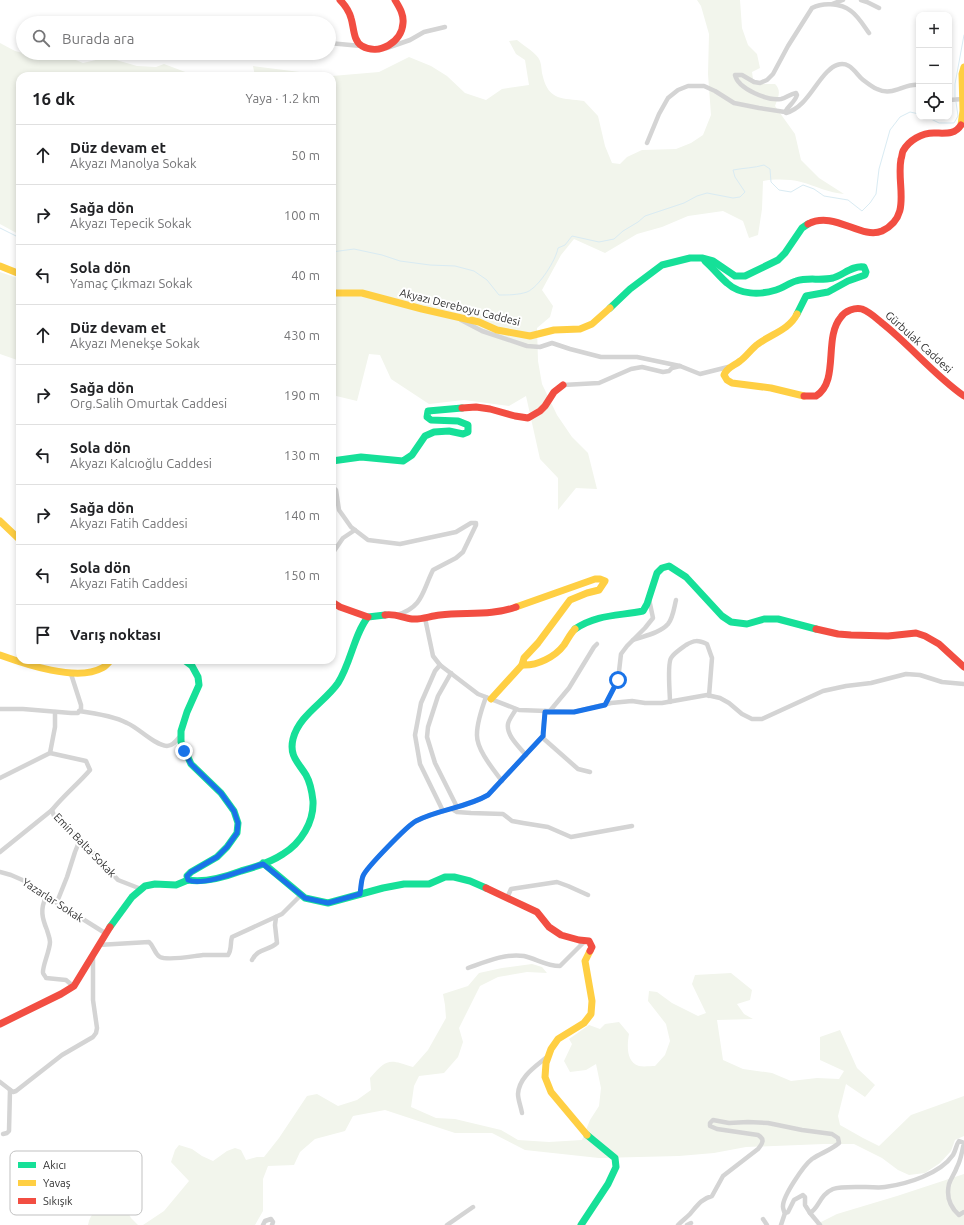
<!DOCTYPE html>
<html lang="tr">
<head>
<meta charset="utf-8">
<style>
  body { margin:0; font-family:Ubuntu,sans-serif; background:#f2f2f2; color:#202124 }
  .controls { position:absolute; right:12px; top:12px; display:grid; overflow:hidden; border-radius:8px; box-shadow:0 2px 6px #0003 }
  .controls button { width:36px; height:36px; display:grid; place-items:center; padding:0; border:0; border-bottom:1px solid #e0e0e0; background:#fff; color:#202124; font:20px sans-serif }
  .stop { position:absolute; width:12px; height:12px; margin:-9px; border:3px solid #1a73e8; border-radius:50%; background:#fff }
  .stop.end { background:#1a73e8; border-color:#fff; box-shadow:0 1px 4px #0008 }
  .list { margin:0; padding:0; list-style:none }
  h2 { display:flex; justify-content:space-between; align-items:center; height:52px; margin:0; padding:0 16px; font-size:17px }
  h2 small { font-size:13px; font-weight:400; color:#757577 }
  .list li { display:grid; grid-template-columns:26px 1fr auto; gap:12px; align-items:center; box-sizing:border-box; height:60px; padding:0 16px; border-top:1px solid #e0e0e0 }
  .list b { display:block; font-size:15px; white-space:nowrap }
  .list p { margin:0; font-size:13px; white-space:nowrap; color:#757577 }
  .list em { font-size:13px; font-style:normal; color:#757577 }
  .icon { flex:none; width:22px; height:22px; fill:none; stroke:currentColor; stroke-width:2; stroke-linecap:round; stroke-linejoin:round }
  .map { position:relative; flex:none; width:964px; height:1225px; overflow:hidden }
  .search { position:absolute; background:#fff; box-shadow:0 2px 6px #0003; left:16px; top:16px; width:320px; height:44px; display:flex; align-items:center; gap:10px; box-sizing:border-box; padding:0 14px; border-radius:22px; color:#757577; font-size:15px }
  .panel { position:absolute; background:#fff; box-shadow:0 2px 6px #0003; left:16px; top:72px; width:320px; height:592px; border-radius:12px }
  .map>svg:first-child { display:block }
</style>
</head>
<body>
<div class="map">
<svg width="964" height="1225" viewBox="0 0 964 1225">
  <rect width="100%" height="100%" fill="#fff"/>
  <g fill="#f2f5ec">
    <path d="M697,0H740L742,28L748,45L757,54L760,68L752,72L753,79L764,84H775C782,91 778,97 775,106L795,134L801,160L819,178L844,194C829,193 816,186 801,182C789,179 775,179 763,181L762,209L758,235L749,238L743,221L723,211L688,216L662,227L637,234L605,253L574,239L561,255L542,290L553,306L550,317L537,328L538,361L542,384L557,415L572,437L588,453L597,489L576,488L558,510V478L540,459L526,396L509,406L464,400L429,404L391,379L380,355L369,354L357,401L332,395V76H255L253,66L332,76L379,72L409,57L431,66L447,76L465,93L486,100L502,89L529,85L525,60L516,54L509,41L517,40C524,46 537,53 540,61C542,66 541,72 543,77C549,101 563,98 584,101L598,116L605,146L612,163L620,164L627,157L642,150L676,149L691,143L703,135L711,115L708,74L709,34L701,6Z"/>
    <path d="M0,43L15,51L23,53H36L55,58H71L83,63L100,59L116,60L137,66L156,67L164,64L196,76H20V235L0,224Z"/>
    <path d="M0,272L20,279V361L0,354Z"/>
    <path d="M532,964L542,967L547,973L527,972L498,977L480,986L459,1028L463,1042L458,1057L444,1073L419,1076L414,1086L411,1107L436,1118L455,1119L501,1130L518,1140L549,1142L582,1140L590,1120L599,1106L601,1088L596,1064L586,1070L570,1072L564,1061L572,1044L569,1039L589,1025L600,1029L605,1024L619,1022L629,1034C627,1045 626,1062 639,1066C643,1067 651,1066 655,1066L665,1055L670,1041L666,1024L648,1001L649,991L657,992L672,1003L698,1016L706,1013L692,984L695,975L731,973L752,990L750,1000L737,1004L744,1014L753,1019L717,1020L723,1060L743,1069L772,1073L791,1081L817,1078L839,1079L844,1071L820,1060V1037L840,1030L857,1068L875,1085L865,1097L846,1084L838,1116L840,1125L863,1138L879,1146L911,1115L964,1096V1136L955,1140L951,1151L940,1163L925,1173L909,1175L898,1170L882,1158L854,1144H824L746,1147L714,1153L679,1156L599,1158L525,1150L492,1133H455L385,1110L353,1116L345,1131L315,1139L300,1152L294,1165L268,1166L263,1179V1211L255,1225H143L164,1211L189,1181L171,1162L175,1150L179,1145L192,1149L202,1156L213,1161L227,1151L235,1148L241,1150L246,1160L257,1157H264L279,1138L307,1096L317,1094L338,1106L357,1100L371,1090L370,1078C387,1058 389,1059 413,1067L428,1050L446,1018L445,1005L443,994L468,986L479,973L502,968Z"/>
    <path d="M964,1174V1225H815L837,1214L897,1196Z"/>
    <path d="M112,1196L120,1198L131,1218L138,1225H88C90,1212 103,1203 112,1196Z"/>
  </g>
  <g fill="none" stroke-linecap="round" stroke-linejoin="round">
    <g stroke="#d9ebf3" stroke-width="1">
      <path d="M955,97V84L964,35"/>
      <path d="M927,117L939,123H954L958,116L956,102"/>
      <path d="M0,228L20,238"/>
      <path d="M332,252L354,249L382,255L400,261L430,265L455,266L474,271L487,280L499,295C508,295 518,295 527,292C539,287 556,260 558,248L565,245L572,236L599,242L614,239L623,231L638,222L645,216L684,203L697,196L707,193L733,198L740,197L745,192L735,177L733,170C743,168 754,168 764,165L770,169L771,182L779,190L791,192L803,185L814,189L824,196L848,200L862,211L870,203L876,194L879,169L890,130L900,117L910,112L919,114"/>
    </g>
    <g stroke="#d4d4d4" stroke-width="4.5">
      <path d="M861,0L867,2L879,8"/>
      <path d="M832,4L843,0"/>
      <path d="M329,43L361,46"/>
      <path d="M387,48L410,40L424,32L445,27"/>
      <path d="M949,100L963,99"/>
      <path d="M785,112C789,105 795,102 797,95L796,93C790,94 786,98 781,99C768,101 738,89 735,75H742L754,82L760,83L767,80L773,74L788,46L812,8C823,2 841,3 851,11C858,16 864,26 869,33"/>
      <path d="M647,143L659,114L668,98L678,90L688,86H704L715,91L734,103L759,108L785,112L786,113C805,108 814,85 827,72C830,69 833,66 837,65C849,61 854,71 862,79C866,82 872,87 877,89C893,97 904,83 919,85"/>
      <path d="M461,320L482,331L527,346L540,347L552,343L570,349L601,357H637L680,366"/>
      <path d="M563,385L599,383L631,369L642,367L663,372L669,371L672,368L680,366L700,374L728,367"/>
      <path d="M332,486L336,490L339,510L351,527L368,540L400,544L456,532L471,523H476V525L463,552L456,558L433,570C422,592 423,607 397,615"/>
      <path d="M332,554L343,538L355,530"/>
      <path d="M425,618L433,656L440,665L478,694L519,710L574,712L611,703L632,701L645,703H662L707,695L720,698L729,703L742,714L752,719H762L823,691L846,686L871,683L906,674L920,675L942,682L964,684"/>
      <path d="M633,640C644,636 660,633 668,624C673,618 674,608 676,600"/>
      <path d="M440,665L435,671L421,703L415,735L420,764L443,811"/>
      <path d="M451,673L438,696L428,727L427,737L435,763L457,807"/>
      <path d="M486,697C482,708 477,722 477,734C476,749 493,769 502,781"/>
      <path d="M670,702C670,693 667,665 671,658C674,653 682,648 686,645C694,640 698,640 707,644L712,658L709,696"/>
      <path d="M605,705L618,680L621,654L627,646L645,628L653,618L649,599"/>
      <path d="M0,709H23L71,713H78L81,709V705L71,674"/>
      <path d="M516,709C514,713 509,719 508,724C506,735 519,747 526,755"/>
      <path d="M79,711C94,713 114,716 127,723C139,728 154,745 167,746C173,746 177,740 181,735"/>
      <path d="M545,711L543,732L544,739L578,769L590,772"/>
      <path d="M549,712L569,688L594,647L597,644"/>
      <path d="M50,753L55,727V712"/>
      <path d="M0,778L50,753L86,761L90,770C78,784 64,795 52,810L0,852"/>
      <path d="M452,809L457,812L471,813L503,814L512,821L523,823L548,827L571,837L632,826"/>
      <path d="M52,810L54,816L78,838L79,842H83L118,880L141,889"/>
      <path d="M0,872L11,875L27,882L47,897"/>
      <path d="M360,894C361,888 361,881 363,876C366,868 408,825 416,821C439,809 466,808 488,795L543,736"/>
      <path d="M507,898L511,889L557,882L568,886L588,895"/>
      <path d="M54,901L105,933"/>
      <path d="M98,945L149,942C154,946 154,953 160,957C169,961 193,956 203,955C211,955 220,955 228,955C232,950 230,943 232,937L282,914L301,895"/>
      <path d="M252,960C258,948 268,951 277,943L275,925L276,917"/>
      <path d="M468,968C485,962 505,953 524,956C537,959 546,966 560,966L585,941"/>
      <path d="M73,986L66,980L46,978C46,977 43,974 43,973C42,967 50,950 50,942C50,938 48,934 47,930C42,918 40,909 46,897L57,902L67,877L75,852L79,842"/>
      <path d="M0,1082L13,1092L16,1091L62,1055L93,1037L96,1033L97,1028L93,1000V956"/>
      <path d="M522,1113C521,1107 518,1100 518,1094C519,1077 535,1067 547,1057"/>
      <path d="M3,1134L7,1133L9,1131L10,1090"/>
      <path d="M810,1213L820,1225"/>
      <path d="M763,1219L767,1225"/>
      <path d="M263,1225L265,1221L271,1219L273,1222L272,1225"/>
      <path d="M447,1225L473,1207"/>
      <path d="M678,1225C682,1221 686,1218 690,1214C697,1206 701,1199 712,1196L723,1176L758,1149C763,1143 765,1139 758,1135L717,1129L710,1126V1123L713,1120L729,1123L748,1122L768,1123L802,1130L832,1134L838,1138L839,1143C831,1150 821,1153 812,1159C804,1165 782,1197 783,1207C783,1208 784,1212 785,1213L788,1212L794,1200L803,1195L805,1197V1205L810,1213C820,1207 819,1195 833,1189C841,1186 858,1187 866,1187C873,1187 879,1188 885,1187C907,1184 940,1174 953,1155C956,1150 956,1145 959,1141L964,1143C962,1151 961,1160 957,1167C955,1173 951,1178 949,1184C946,1197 950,1207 959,1215L964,1212"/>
      <path d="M687,1225L691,1223"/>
      <path d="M781,1225L785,1213"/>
    </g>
    <g stroke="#16e098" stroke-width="7">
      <path d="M705,261C713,268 719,276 727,283C740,295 760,295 776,290C783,288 789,283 796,281C808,277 820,281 833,278C843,275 853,265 864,267L866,272L865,275L848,281L828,292L806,296L797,314"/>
      <path d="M610,308L630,289L662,265L690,258H702L713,261L735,276H745L778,260L785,253L802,228L808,224"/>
      <path d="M332,461L361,457L403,461L412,455L425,436L434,432L449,431L463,434L468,432V425L458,421L431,420L427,417L428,411L462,408"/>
      <path d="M575,629C597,614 619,616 643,611L647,604L657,573L662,568L669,566L686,577L722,616L731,622L747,624L764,619H778L816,629"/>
      <path d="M184,660L192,666L198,677L199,685L187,712L181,731V742L191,764L221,793L234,811L238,823L237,833L227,847L217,857L191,872L187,876L188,880"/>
      <path d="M263,863L305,898L328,903L383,888L404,884H429L445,877H454L470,881L486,888"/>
      <path d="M188,880C206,883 225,877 241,871C256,867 271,862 283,854C301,843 314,822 313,801C312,792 310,782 306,775C298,762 289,756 293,739C299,715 325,702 338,683C351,663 354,634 368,617L385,615"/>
      <path d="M110,927L132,897L145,886L155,884L176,885L188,880"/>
      <path d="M581,1225L608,1184L616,1167L615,1158L587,1135"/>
    </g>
    <g stroke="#ffcf43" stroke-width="7">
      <path d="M961,125L963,111L962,74L964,67"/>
      <path d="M0,266L20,274"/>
      <path d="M332,293H362L422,309L479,322L497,330L530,336L554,330L580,329L592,324L610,308"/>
      <path d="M797,314C789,330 771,334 758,344C751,349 747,356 740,361C734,366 727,367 724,375L727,380L732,383L771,388L804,396"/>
      <path d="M0,521L20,540"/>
      <path d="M516,607L595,579H600L605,581L599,590L587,593L570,600L538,643L524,658L522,665C537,666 555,657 564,645C568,639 570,634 575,629"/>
      <path d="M0,655C25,664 77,682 102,668C105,667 108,663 111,660"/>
      <path d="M491,699L522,665"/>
      <path d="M587,1135L551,1092L545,1077L546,1063L551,1049L558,1039L584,1023L591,1014L592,1001L585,961L590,951"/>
    </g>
    <g stroke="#f24e42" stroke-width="7">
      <path d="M340,0C345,5 349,11 351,18C354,27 353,41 362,46C379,56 402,42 403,23C404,14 399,7 395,0"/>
      <path d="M808,224C834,210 861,240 882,231C913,216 896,185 901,159C902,157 902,153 903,151C909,140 922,133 934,133C945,133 955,135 961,125"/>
      <path d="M804,396H816C840,381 823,338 841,317C845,311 855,307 862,309C870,312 876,318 882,323C911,346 934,375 964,396"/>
      <path d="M462,408L476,407L490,409L515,416L528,418L540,411L545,406L554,392L563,385"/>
      <path d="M332,602L340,607L368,617"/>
      <path d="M385,615C394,613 403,618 412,619C421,620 430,616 440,615C465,612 492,616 516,607"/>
      <path d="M816,629L838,634L851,635L888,636L916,633L925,636L939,644L964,667"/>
      <path d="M486,888L537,912L549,927L561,935L579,940L589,941L592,947L590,951"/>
      <path d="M0,1024L61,994L74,986L110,927"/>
    </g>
  </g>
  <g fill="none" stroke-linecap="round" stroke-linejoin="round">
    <path stroke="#1a73e8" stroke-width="5" d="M184,751L191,764L221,793L234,811L238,823L237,833L227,847L217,857L191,872L187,876L188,880C203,887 246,869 263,864L305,898L328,903L360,894C361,888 361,881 363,876C366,868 408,825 416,821C439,809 466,808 488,795L543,736L545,712H574L605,705L618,680"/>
  </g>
  <g text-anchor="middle" stroke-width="4" stroke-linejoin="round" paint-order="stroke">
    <g font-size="11" fill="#303030" stroke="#fff">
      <text transform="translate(460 307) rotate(14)" y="4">Akyazı Dereboyu Caddesi</text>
      <text transform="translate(919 342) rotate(42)" y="4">Gürbulak Caddesi</text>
      <text transform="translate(85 845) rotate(46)" y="4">Emin Balta Sokak</text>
      <text transform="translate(53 900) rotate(33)" y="4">Yazarlar Sokak</text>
    </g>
  </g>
  <rect x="10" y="1151" width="132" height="64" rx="6" fill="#fff" stroke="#c1c1c1" stroke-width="1"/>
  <rect x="18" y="1162" width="18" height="6" fill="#16e098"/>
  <rect x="18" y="1180" width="18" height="6" fill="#ffcf43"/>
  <rect x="18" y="1198" width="18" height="6" fill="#f24e42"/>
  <g font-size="11" fill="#303030">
    <text x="43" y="1169">Akıcı</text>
    <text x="43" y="1187">Yavaş</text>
    <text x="43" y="1205">Sıkışık</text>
  </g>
</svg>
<div class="controls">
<button>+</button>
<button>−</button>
<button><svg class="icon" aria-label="locate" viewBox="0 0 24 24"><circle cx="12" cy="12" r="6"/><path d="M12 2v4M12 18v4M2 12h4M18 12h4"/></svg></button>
</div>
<div class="stop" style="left:618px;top:680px"></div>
<div class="stop end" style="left:184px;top:751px"></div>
<div class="search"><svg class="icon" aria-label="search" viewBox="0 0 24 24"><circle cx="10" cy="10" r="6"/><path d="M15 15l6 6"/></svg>Burada ara</div>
<section class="panel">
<h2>16 dk<small>Yaya · 1.2 km</small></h2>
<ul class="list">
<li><svg class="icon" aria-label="ahead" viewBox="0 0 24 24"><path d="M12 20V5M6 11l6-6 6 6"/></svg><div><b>Düz devam et</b><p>Akyazı Manolya Sokak</p></div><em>50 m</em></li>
<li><svg class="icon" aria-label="right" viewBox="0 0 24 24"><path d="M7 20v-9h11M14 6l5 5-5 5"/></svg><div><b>Sağa dön</b><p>Akyazı Tepecik Sokak</p></div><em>100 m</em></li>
<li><svg class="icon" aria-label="left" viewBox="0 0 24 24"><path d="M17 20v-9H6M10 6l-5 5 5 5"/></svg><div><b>Sola dön</b><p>Yamaç Çıkmazı Sokak</p></div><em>40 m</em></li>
<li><svg class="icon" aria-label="ahead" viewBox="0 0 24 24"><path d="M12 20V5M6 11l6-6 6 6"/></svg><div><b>Düz devam et</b><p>Akyazı Menekşe Sokak</p></div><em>430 m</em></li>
<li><svg class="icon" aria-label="right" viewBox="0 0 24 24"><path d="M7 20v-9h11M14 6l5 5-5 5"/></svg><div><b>Sağa dön</b><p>Org.Salih Omurtak Caddesi</p></div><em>190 m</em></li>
<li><svg class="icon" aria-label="left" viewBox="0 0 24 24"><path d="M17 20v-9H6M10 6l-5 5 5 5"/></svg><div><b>Sola dön</b><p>Akyazı Kalcıoğlu Caddesi</p></div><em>130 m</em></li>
<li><svg class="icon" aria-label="right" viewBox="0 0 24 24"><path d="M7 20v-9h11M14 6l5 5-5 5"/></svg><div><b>Sağa dön</b><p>Akyazı Fatih Caddesi</p></div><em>140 m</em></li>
<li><svg class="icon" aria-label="left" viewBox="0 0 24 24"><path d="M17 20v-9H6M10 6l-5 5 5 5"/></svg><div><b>Sola dön</b><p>Akyazı Fatih Caddesi</p></div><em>150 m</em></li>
<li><svg class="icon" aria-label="arrive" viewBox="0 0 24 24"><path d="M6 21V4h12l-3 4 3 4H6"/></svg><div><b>Varış noktası</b></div></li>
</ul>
</section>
</div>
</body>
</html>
